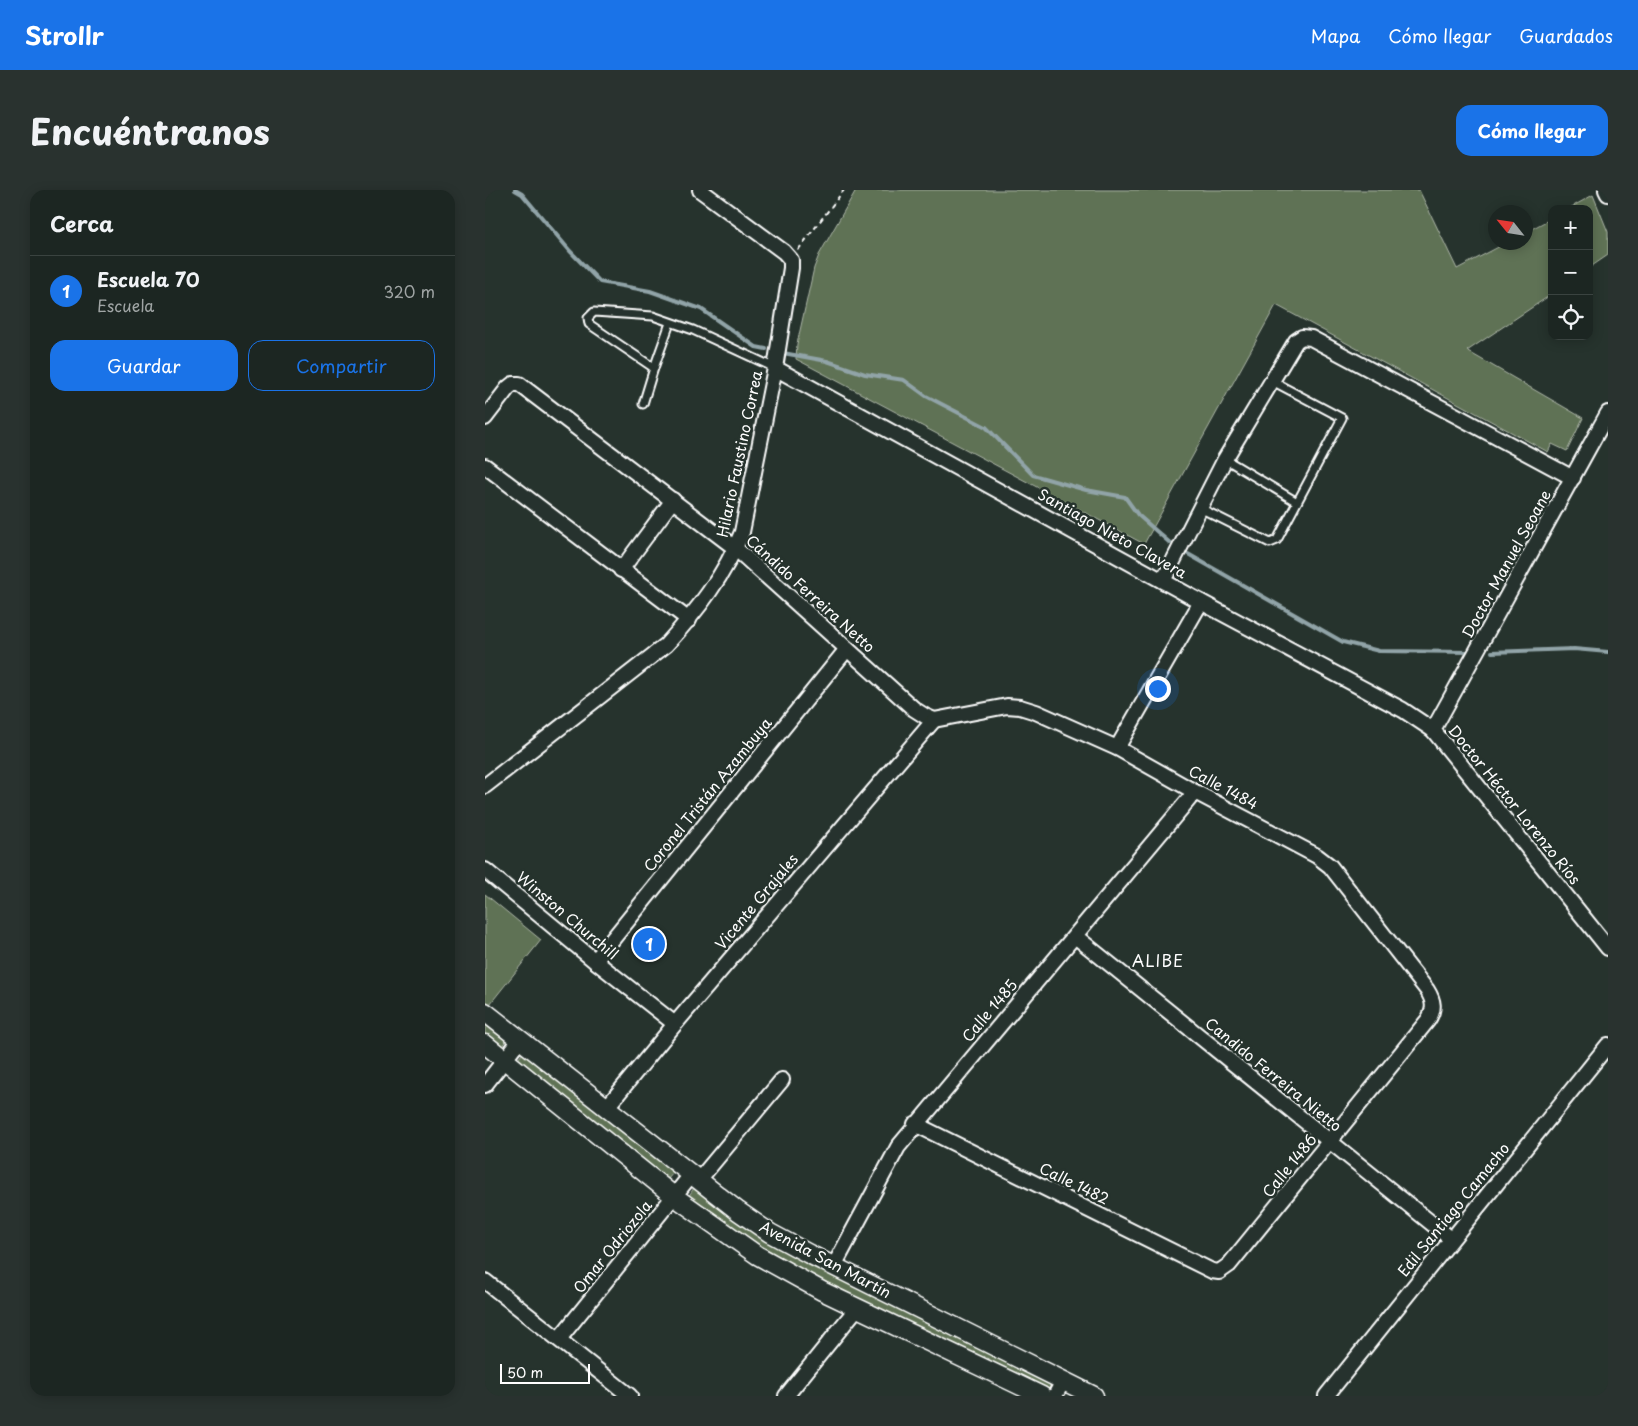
<!DOCTYPE html>
<html lang="es">
<head>
<meta charset="utf-8">
<style>
  body { margin:0; font-family:"Playpen Sans",sans-serif; background:#29322f; color:#f1f3f6 }
  .controls { position:absolute; right:15px; top:15px; display:grid; overflow:hidden; border-radius:10px; box-shadow:0 2px 12px #0003 }
  .controls button { width:45px; height:45px; display:grid; place-items:center; padding:0; border:0; border-bottom:1px solid #3a4340; background:#1c2622; color:#f1f3f6; font:25px sans-serif }
  .compass { position:absolute; left:1003px; top:15px; width:45px; height:45px; border-radius:50%; background:#1c2622; box-shadow:0 2px 12px #0003; rotate:300deg }
  .scale { position:absolute; left:15px; bottom:12px; width:90px; box-sizing:border-box; padding-left:5px; border:2px solid #fff; border-top:0; font-size:14px; line-height:18px; white-space:nowrap; color:#fff; -webkit-text-stroke:4px #26332d; paint-order:stroke }
  .you { position:absolute; left:672px; top:498px; width:18px; height:18px; margin:-12px; border:4px solid #fff; border-radius:50%; background:#1a73e8; box-shadow:0 0 0 8px #1a73e833 }
  .badge { display:grid; place-items:center; width:32px; height:32px; border-radius:50%; background:#1a73e8; color:#fff; font-size:16px; font-weight:700 }
  .pin { position:absolute; translate:-50% -50%; border:2px solid #fff; box-shadow:0 1px 5px #0006 }
  .list { margin:0; padding:0; list-style:none }
  h2 { display:flex; justify-content:space-between; align-items:center; height:65px; margin:0; padding:0 20px; font-size:21px }
  h2 small { font-size:16px; font-weight:400; color:#a0a5a5 }
  .list li { display:grid; grid-template-columns:32px 1fr auto; gap:15px; align-items:center; box-sizing:border-box; height:70px; padding:0 20px; border-top:1px solid #3a4340 }
  .list b { display:block; font-size:19px; white-space:nowrap }
  .list p { margin:0; font-size:16px; white-space:nowrap; color:#a0a5a5 }
  .list em { font-size:16px; font-style:normal; color:#a0a5a5 }
  .actions { display:flex; gap:10px; padding:15px 20px }
  .actions a { flex:1; padding:11px 0; border:1px solid #1a73e8; border-radius:15px; text-align:center; font-size:18px; color:#1a73e8 }
  .actions .main { background:#1a73e8; color:#fff }
  .icon { flex:none; width:28px; height:28px; fill:none; stroke:currentColor; stroke-width:2; stroke-linecap:round; stroke-linejoin:round }
  .map { position:relative; flex:none; width:1123px; height:1206px; overflow:hidden; border-radius:15px }
  header { display:flex; align-items:center; gap:30px; box-sizing:border-box; height:70px; padding:0 25px; background:#1a73e8; color:#fff }
  header strong { font-size:24px }
  nav { display:flex; gap:28px; margin-inline-start:auto; font-size:18px }
  .intro { display:flex; align-items:center; justify-content:space-between; box-sizing:border-box; height:120px; padding:0 30px }
  h1 { margin:0; font-size:35px }
  .button { padding:12px 22px; border-radius:15px; background:#1a73e8; color:#fff; font-size:18px; font-weight:700 }
  main { display:flex; gap:30px; padding:0 30px }
  aside { flex:1; background:#1c2622; border-radius:15px; box-shadow:0 2px 12px #0003 }
  .map>svg:first-child { display:block }
</style>
</head>
<body>
<header>
<strong>Strollr</strong>
<nav><a>Mapa</a><a>Cómo llegar</a><a>Guardados</a></nav>
</header>
<div class="intro"><h1>Encuéntranos</h1><a class="button">Cómo llegar</a></div>
<main>
<aside>
<h2>Cerca<small></small></h2>
<ul class="list">
<li><span class="badge">1</span><div><b>Escuela 70</b><p>Escuela</p></div><em>320 m</em></li>
</ul>
<div class="actions"><a class="main">Guardar</a><a>Compartir</a></div>
</aside>
<div class="map">
<svg width="1123" height="1206" viewBox="0 0 1123 1206">
  <rect width="100%" height="100%" fill="#26332d"/>
  <filter id="ink" filterUnits="userSpaceOnUse"><feTurbulence type="fractalNoise" baseFrequency=".02" numOctaves="2"/><feDisplacementMap in="SourceGraphic" scale="10" xChannelSelector="R" yChannelSelector="G"/><feConvolveMatrix kernelMatrix="1 2 1 2 8 2 1 2 1" color-interpolation-filters="sRGB"/></filter>
  <g filter="url(#ink)">
    <g fill="#5f7254" stroke="#afb8aa">
      <path d="M371,0H934L972,79L1021,53L1040,52L1041,42L1067,28V104L982,161L1098,228L1082,261L1067,254L1063,262L791,115L659,354L311,169L312,154L329,78L334,65Z"/>
      <path d="M1108,5L1123,42V65L1104,78V19H1083Z"/>
      <path d="M0,704L56,750L5,814L0,810Z"/>
      <path d="M0,831L22,850L18,856L14,855L0,844Z"/>
      <path d="M38,863H42L189,982L182,990L34,872L33,869Z"/>
      <path d="M209,998L257,1035L565,1191V1197L562,1200L340,1095L274,1058L203,1007Z"/>
    </g>
    <g fill="none" stroke-linecap="round" stroke-linejoin="round">
      <g stroke="#91a4a8" stroke-width="4">
        <path d="M30,0L37,4L85,61L115,92L165,101L216,119L271,157L281,159"/>
        <path d="M298,163L342,171L380,184L419,190L441,206L501,237L548,285L601,300L640,307L653,325L685,353"/>
        <path d="M703,364L858,452L894,461L985,462"/>
        <path d="M1007,462L1089,459L1123,462"/>
      </g>
      <g stroke="#fff" stroke-width="11">
        <g id="service">
          <path d="M169,178L104,134L103,128L109,122L168,126L208,140L290,178"/>
          <path d="M158,214L169,178L185,133"/>
          <path d="M740,269L812,312"/>
          <path d="M715,318L785,353L792,350L857,228L787,191"/>
        </g>
      </g>
      <g stroke="#fff" stroke-width="18">
        <g id="minor">
          <path d="M1121,0L1123,4"/>
          <path d="M290,178L716,412L918,520L948,540L1123,758"/>
          <path d="M0,228L23,198L28,194H34L250,358L429,519L440,526L449,530"/>
          <path d="M0,276L204,430"/>
          <path d="M136,380L188,310"/>
          <path d="M678,391L740,269L811,151L817,147L826,148L1088,288"/>
          <path d="M948,540L1123,223"/>
          <path d="M632,558L716,412"/>
          <path d="M0,596L181,455C212,421 240,385 257,342L290,178L306,78V70L299,62L215,0"/>
          <path d="M0,680L110,771L190,834"/>
          <path d="M590,746L966,1049"/>
          <path d="M110,771L362,459"/>
          <path d="M0,895L35,850"/>
          <path d="M122,917L190,834L449,530"/>
          <path d="M430,934L727,1081L734,1082L744,1075L943,830C950,819 949,811 942,800L845,676L832,666L710,602L632,558L551,522L535,517L522,516L449,530"/>
          <path d="M213,991L297,890"/>
          <path d="M349,1076L413,957L710,602"/>
          <path d="M0,1091L145,1206"/>
          <path d="M74,1149L206,985"/>
          <path d="M301,1206L372,1118"/>
          <path d="M570,1206L578,1191"/>
          <path d="M841,1206L1123,855"/>
        </g>
      </g>
      <g stroke="#fff" stroke-width="21">
        <g id="tertiary">
          <path d="M0,822L253,1021L285,1043L324,1064L609,1206"/>
          <path d="M0,854L190,1007L272,1065L337,1101L557,1206"/>
        </g>
      </g>
      <path stroke="#fff" stroke-width="2" stroke-dasharray="5 4" stroke-linecap="butt" d="M313,60L359,0"/>
      <use href="#service" stroke="#26332d" stroke-width="7"/>
      <use href="#minor" stroke="#26332d" stroke-width="14"/>
      <use href="#tertiary" stroke="#26332d" stroke-width="18"/>
    </g>
  </g>
  <g text-anchor="middle" stroke-width="5" stroke-linejoin="round" paint-order="stroke">
    <g font-size="15" fill="#fff" stroke="#26332d">
      <text transform="translate(255 264) rotate(-78)" y="5">Hilario Faustino Correa</text>
      <text transform="translate(627 344) rotate(29)" y="5">Santiago Nieto Clavera</text>
      <text transform="translate(1022 374) rotate(-61)" y="5">Doctor Manuel Seoane</text>
      <text transform="translate(325 404) rotate(42)" y="5">Cándido Ferreira Netto</text>
      <text transform="translate(738 598) rotate(28)" y="5">Calle 1484</text>
      <text transform="translate(223 605) rotate(-51)" y="5">Coronel Tristán Azambuya</text>
      <text transform="translate(1029 615) rotate(51)" y="5">Doctor Héctor Lorenzo Ríos</text>
      <text transform="translate(272 712) rotate(-50)" y="5">Vicente Grajales</text>
      <text transform="translate(82 726) rotate(40)" y="5">Winston Churchill</text>
      <text transform="translate(505 821) rotate(-50)" y="5">Calle 1485</text>
      <text transform="translate(788 885) rotate(39)" y="5">Candido Ferreira Nietto</text>
      <text transform="translate(805 976) rotate(-51)" y="5">Calle 1486</text>
      <text transform="translate(589 994) rotate(26)" y="5">Calle 1482</text>
      <text transform="translate(969 1020) rotate(-51)" y="5">Edil Santiago Camacho</text>
      <text transform="translate(128 1057) rotate(-51)" y="5">Omar Odriozola</text>
      <text transform="translate(340 1070) rotate(28)" y="5">Avenida San Martín</text>
    </g>
    <g font-size="16" letter-spacing="1" fill="#fff" stroke="#26332d">
      <text x="673" y="777">ALIBE</text>
    </g>
  </g>
</svg>
<div class="controls">
<button>+</button>
<button>−</button>
<button><svg class="icon" aria-label="locate" viewBox="0 0 24 24"><circle cx="12" cy="12" r="6"/><path d="M12 2v4M12 18v4M2 12h4M18 12h4"/></svg></button>
</div>
<svg class="compass" viewBox="-18 -18 36 36"><path d="M0-13l5 13h-10z" fill="#e53935"/><path d="M0 13l5-13h-10z" fill="#a0a5a5"/></svg>
<div class="scale">50 m</div>
<div class="you"></div>
<div class="pin badge" style="left:164px;top:754px">1</div>
</div>
</main>
</body>
</html>
